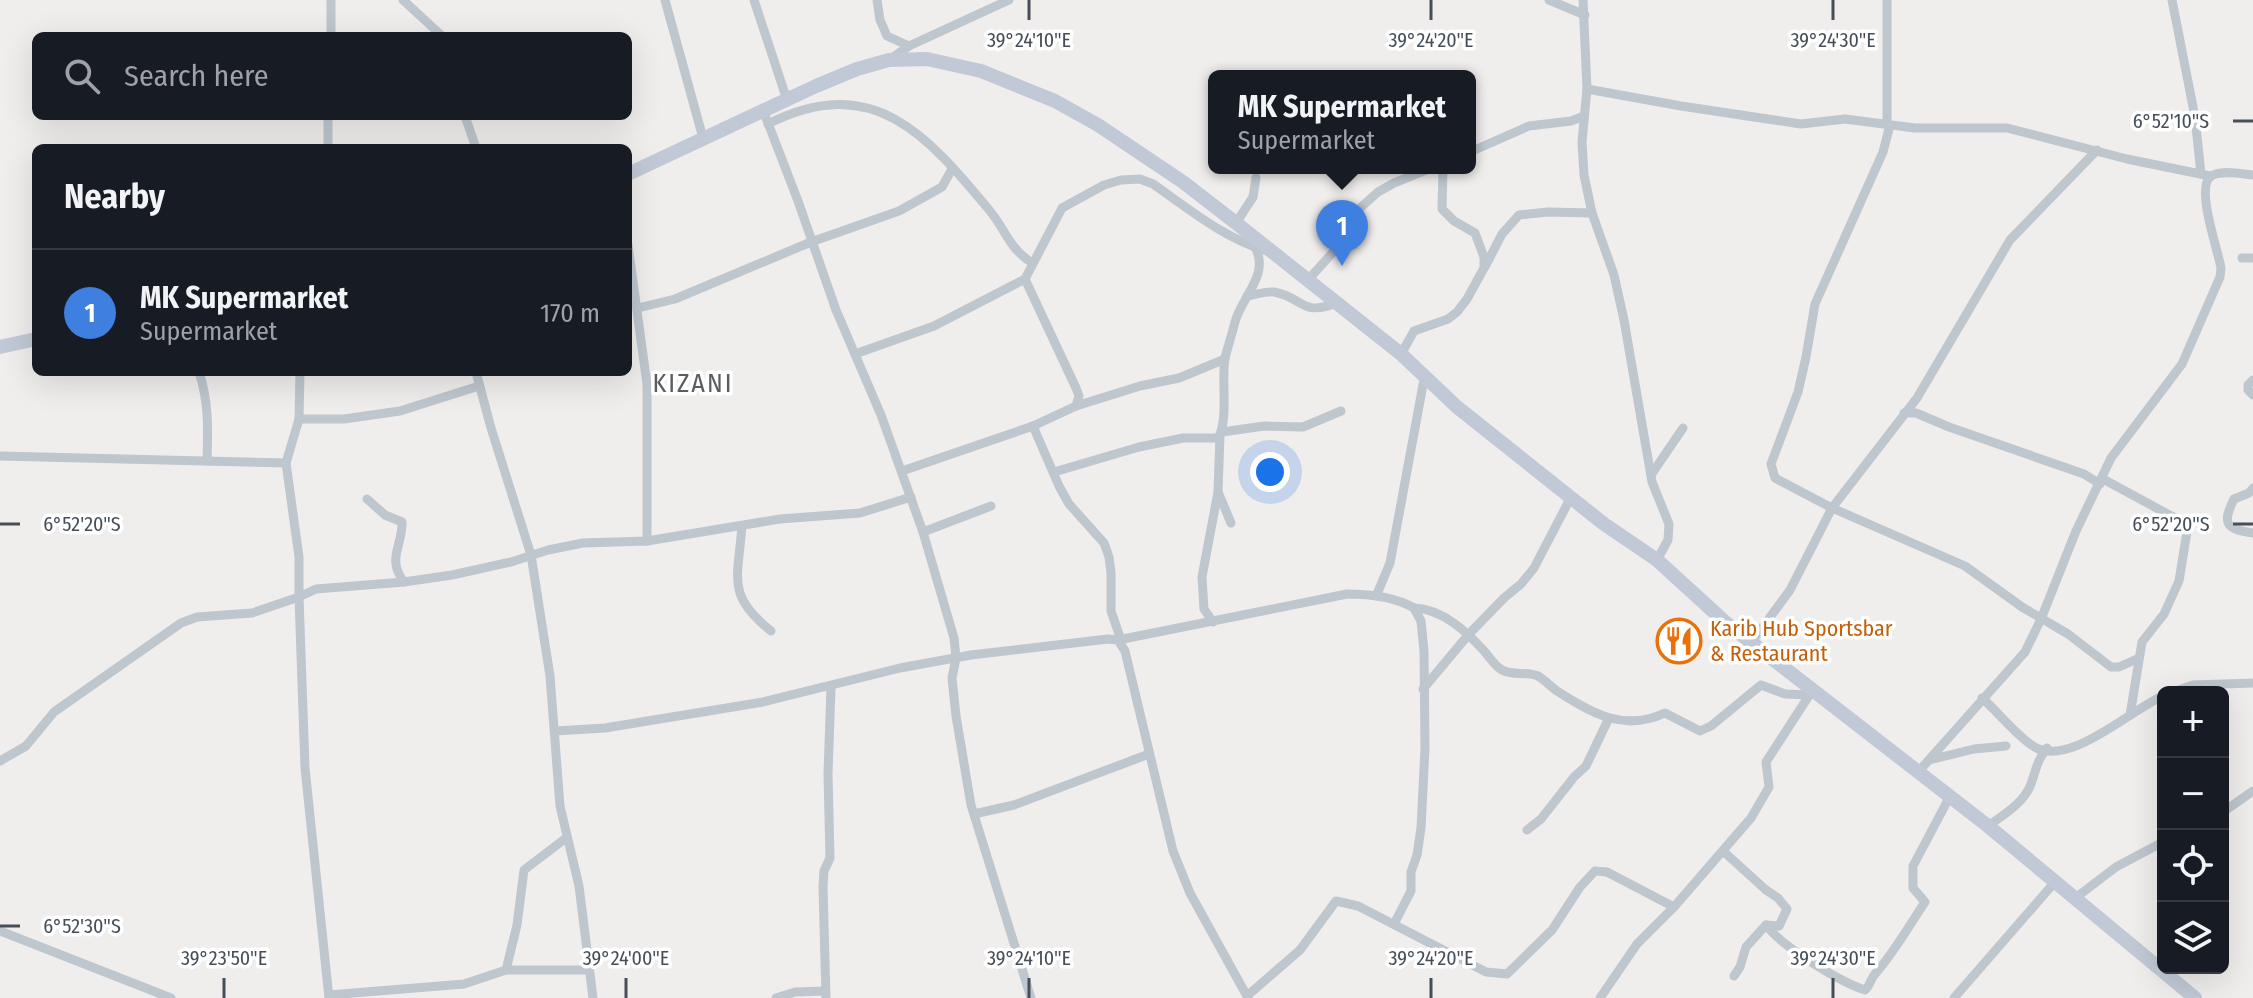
<!DOCTYPE html>
<html lang="en">
<head>
<meta charset="utf-8">
<style>
  body { margin:0; font-family:"Fira Sans Condensed",sans-serif; background:#20242c; color:#f1f3f6 }
  .controls { position:absolute; right:24px; bottom:24px; display:grid; overflow:hidden; border-radius:12px; box-shadow:0 8px 32px #0002 }
  .controls button { width:72px; height:72px; display:grid; place-items:center; padding:0; border:0; border-bottom:2px solid #363941; background:#171b24; color:#f1f3f6; font:40px sans-serif }
  .you { position:absolute; left:1270px; top:472px; width:28px; height:28px; margin:-20px; border:6px solid #fff; border-radius:50%; background:#1a73e8; box-shadow:0 0 0 12px #1a73e833 }
  .badge { display:grid; place-items:center; width:52px; height:52px; border-radius:50%; background:#b45309; color:#fff; font-size:26px; font-weight:700 }
  .pin { position:absolute; translate:-50% -66px; filter:drop-shadow(0 2px 4px #0008) }
  .pin::after { content:''; position:absolute; top:42px; width:28px; height:24px; background:inherit; clip-path:polygon(0 0,100% 0,50% 100%) }
  .popup { position:absolute; left:1208px; top:70px; width:268px; height:104px; box-sizing:border-box; display:grid; place-content:center; border-radius:12px; background:#171b24; filter:drop-shadow(0 2px 6px #0005); font-size:26px; white-space:nowrap; color:#9ea1a6 }
  .popup b { font-size:30px; color:#f1f3f6 }
  .popup::after { content:''; position:absolute; left:50%; top:100%; margin-left:-16px; border:16px solid transparent; border-top-color:#171b24 }
  .list { margin:0; padding:0; list-style:none }
  h2 { display:flex; justify-content:space-between; align-items:center; height:104px; margin:0; padding:0 32px; font-size:34px }
  h2 small { font-size:26px; font-weight:400; color:#9ea1a6 }
  .list li { display:grid; grid-template-columns:52px 1fr auto; gap:24px; align-items:center; box-sizing:border-box; height:128px; padding:0 32px; border-top:2px solid #363941 }
  .list b { display:block; font-size:30px; white-space:nowrap }
  .list p { margin:0; font-size:26px; white-space:nowrap; color:#9ea1a6 }
  .list em { font-size:26px; font-style:normal; color:#9ea1a6 }
  .icon { flex:none; width:44px; height:44px; fill:none; stroke:currentColor; stroke-width:2; stroke-linecap:round; stroke-linejoin:round }
  .map { position:relative; flex:none; width:2253px; height:998px; overflow:hidden }
  .search { position:absolute; background:#171b24; box-shadow:0 8px 32px #0002; left:32px; top:32px; width:600px; height:88px; display:flex; align-items:center; gap:20px; box-sizing:border-box; padding:0 28px; border-radius:12px; color:#9ea1a6; font-size:30px }
  .panel { position:absolute; background:#171b24; box-shadow:0 8px 32px #0002; left:32px; top:144px; width:600px; height:232px; border-radius:12px }
  .map>svg:first-child { display:block }
</style>
</head>
<body>
<div class="map">
<svg width="2253" height="998" viewBox="0 0 2253 998">
  <rect width="100%" height="100%" fill="#f0eded"/>
  <g fill="none" stroke-linecap="round" stroke-linejoin="round">
    <g stroke="#bec6ce" stroke-width="9">
      <path d="M331,0V36"/>
      <path d="M403,0L442,36"/>
      <path d="M665,0L703,138"/>
      <path d="M754,0L787,100"/>
      <path d="M877,0L880,20L887,36L909,46"/>
      <path d="M1549,0L1585,15"/>
      <path d="M1583,0L1587,89L1582,142L1584,175L1592,213L1614,275L1624,320L1652,482L1669,524L1668,540L1657,560"/>
      <path d="M1887,0V124"/>
      <path d="M2172,0L2195,117L2201,174"/>
      <path d="M892,58L909,46L1009,0"/>
      <path d="M1587,89L1681,106L1801,124L1845,119L1915,128H2007L2127,159L2210,176"/>
      <path d="M763,110L798,201L836,310L881,415L923,532L954,638L956,658L952,678L956,716L971,805L1031,998"/>
      <path d="M465,116L476,148"/>
      <path d="M768,124C873,71 927,135 990,211C1007,232 1008,247 1032,263"/>
      <path d="M1890,125L1883,152L1815,304L1806,357L1798,392L1771,464L1775,478L1832,508L1965,566L2022,607L2068,634L2111,667H2119L2139,658"/>
      <path d="M328,148V116"/>
      <path d="M1470,152L1529,126L1571,121L1584,116"/>
      <path d="M1236,223L1253,197L1256,178"/>
      <path d="M628,245L647,384V541"/>
      <path d="M2242,258H2253"/>
      <path d="M1485,267L1502,234L1519,215L1548,212L1592,213"/>
      <path d="M1308,280L1334,251L1360,208L1378,192L1394,183L1431,168"/>
      <path d="M1247,296C1255,295 1265,291 1274,292C1303,297 1301,317 1336,303"/>
      <path d="M638,308L675,299L811,242L899,211L942,187L952,169"/>
      <path d="M855,354L934,326L1025,279"/>
      <path d="M1401,354L1414,331L1448,319L1457,312L1467,299L1484,268V257L1475,233L1454,221L1442,209L1443,168"/>
      <path d="M199,372C209,402 208,430 207,461"/>
      <path d="M476,372L491,428L531,555L550,676L560,806L579,886L593,998"/>
      <path d="M2253,380L2248,385V390L2253,395"/>
      <path d="M1076,406L1079,396L1076,388L1025,279L1062,208L1104,185L1121,180L1140,179L1153,184C1189,209 1225,239 1267,251"/>
      <path d="M1904,413H1916L1949,427L2084,474L2100,484"/>
      <path d="M299,419H344L400,411L479,386"/>
      <path d="M1033,426L1059,486L1069,504L1104,543L1109,557L1111,573V611L1121,640"/>
      <path d="M1222,432L1264,426L1303,427L1341,411"/>
      <path d="M1220,435L1218,492L1231,523"/>
      <path d="M0,456L286,463"/>
      <path d="M902,471L1033,426L1076,406L1140,386L1179,378L1225,359"/>
      <path d="M1054,472L1139,447L1183,438H1218C1229,420 1221,381 1225,358C1228,346 1232,334 1235,322C1242,296 1270,275 1255,247"/>
      <path d="M1651,475L1683,428"/>
      <path d="M2103,479L2188,525L2179,581L2164,614L2142,642L2130,715"/>
      <path d="M2253,488L2249,493L2234,499C2221,525 2227,529 2253,533"/>
      <path d="M367,499L385,515L402,522C403,545 386,559 404,582L452,575L511,562L548,550L583,543L647,541L780,519L860,513L911,497"/>
      <path d="M742,526C738,579 726,595 771,631"/>
      <path d="M923,532L991,506"/>
      <path d="M1377,594L1390,563L1425,374"/>
      <path d="M1414,608C1443,609 1467,632 1485,652C1490,658 1495,666 1502,670C1513,676 1526,671 1538,676C1545,680 1550,686 1557,691C1593,714 1624,732 1665,713L1700,731L1711,726L1761,685L1785,694L1810,695"/>
      <path d="M1213,622L1204,609L1202,577L1218,492"/>
      <path d="M1118,640L1347,594C1368,594 1395,597 1414,608L1421,621L1424,651L1425,748L1421,828L1417,855L1411,872V891L1394,924"/>
      <path d="M1751,643L1790,590L1832,508L1917,398L2010,240L2097,150"/>
      <path d="M1423,689L1469,634L1504,598L1521,584L1534,568L1571,497"/>
      <path d="M2173,692L2193,685L2253,683"/>
      <path d="M1982,698C1998,712 2016,735 2033,746C2068,769 2130,710 2163,696"/>
      <path d="M555,731L605,728L763,702L900,668L971,655L1108,639L1118,640L1125,651L1173,851L1190,893L1248,998"/>
      <path d="M1929,760L1974,749L2006,746"/>
      <path d="M0,761L26,746L54,712L181,623L197,617L252,613L299,597V557L286,463L299,419L300,372"/>
      <path d="M1919,771L2025,652L2041,619L2076,531L2111,458L2182,364L2220,277L2221,268C2218,250 2196,189 2210,177C2219,169 2242,174 2253,175"/>
      <path d="M2223,812L2253,791"/>
      <path d="M974,814L1014,805L1149,754"/>
      <path d="M1988,826C2003,815 2024,803 2031,784C2036,770 2037,760 2047,748"/>
      <path d="M1527,830L1541,819L1574,777L1586,766L1608,720"/>
      <path d="M1723,851L1766,890L1778,898L1787,909L1779,926L1766,925L1746,947L1740,967L1734,976"/>
      <path d="M2074,899L2116,867L2163,842"/>
      <path d="M1766,925C1781,946 1840,982 1865,990C1871,985 1870,979 1875,974C1893,954 1909,926 1925,902L1913,888V866L1949,798"/>
      <path d="M0,931L171,998"/>
      <path d="M506,970L517,925L524,870L566,838"/>
      <path d="M329,995L464,984L506,970H588"/>
      <path d="M1247,996L1300,950L1336,901L1358,906L1486,972L1507,974L1552,930L1580,887L1595,871L1607,872L1674,907"/>
      <path d="M329,998L305,768L299,597L316,589L404,582"/>
      <path d="M776,998L795,992L825,991"/>
      <path d="M826,998L823,887L824,871L830,858L828,774L831,687"/>
      <path d="M1600,998L1637,944L1674,907L1751,818L1769,787L1766,762L1810,694"/>
      <path d="M1954,998L2054,883"/>
    </g>
    <g stroke="#c0c9d5" stroke-width="14">
      <path d="M628,174L816,86L857,69L889,60L927,59L981,71L1055,101L1098,125L1183,182L1236,223L1401,354L1457,407L1604,524L1657,560L1725,622L1988,826L2195,998"/>
      <path d="M0,347L36,339"/>
    </g>
  </g>
  <path fill="none" stroke="#464f59" stroke-width="3" d="M1029,0V20M1431,0V20M1833,0V20M2233,121H2253M0,524H20M2233,524H2253M0,926H20M224,978V998M626,978V998M1029,978V998M1431,978V998M1833,978V998"/>
  <defs>
    <g id="restaurant-ring" transform="scale(2.3)"><circle r="9.5" fill="#fff" stroke="#e8710a" stroke-width="1.5"/><path d="M-5-6h1v4h1v-4h1v4h1v-4h1v5L-1.5 .5V6h-2V.5L-5-1ZM5-6V6H3V1.5H1.5Q1.5-4 5-6Z" fill="#e8710a"/></g>
  </defs>
  <g fill-rule="evenodd">
    <use href="#restaurant-ring" x="1679" y="641"/>
  </g>
  <g text-anchor="middle" stroke-width="7" stroke-linejoin="round" paint-order="stroke">
    <g font-size="22" fill="#c56008" stroke="#fff" text-anchor="start">
      <text x="1710" y="636">Karib Hub Sportsbar<tspan x="1710" dy="25">&amp; Restaurant</tspan></text>
    </g>
    <g font-size="26" letter-spacing="2" fill="#5a5d61" stroke="#fff">
      <text x="693" y="392">KIZANI</text>
    </g>
  </g>
  <g font-size="20" text-anchor="middle" fill="#464f59" stroke="#fff" stroke-width="7" stroke-linejoin="round" paint-order="stroke">
    <text x="1029" y="47">39°24'10"E</text>
    <text x="1431" y="47">39°24'20"E</text>
    <text x="1833" y="47">39°24'30"E</text>
    <text x="2171" y="128">6°52'10"S</text>
    <text x="82" y="531">6°52'20"S</text>
    <text x="2171" y="531">6°52'20"S</text>
    <text x="82" y="933">6°52'30"S</text>
    <text x="224" y="965">39°23'50"E</text>
    <text x="626" y="965">39°24'00"E</text>
    <text x="1029" y="965">39°24'10"E</text>
    <text x="1431" y="965">39°24'20"E</text>
    <text x="1833" y="965">39°24'30"E</text>
  </g>
</svg>
<div class="controls">
<button>+</button>
<button>−</button>
<button><svg class="icon" aria-label="locate" viewBox="0 0 24 24"><circle cx="12" cy="12" r="6"/><path d="M12 2v4M12 18v4M2 12h4M18 12h4"/></svg></button>
<button><svg class="icon" aria-label="layers" viewBox="0 0 24 24"><path d="M12 4l9 5-9 5-9-5zM3 14l9 5 9-5"/></svg></button>
</div>
<div class="you"></div>
<div class="pin badge" style="left:1342px;top:266px;background:#3f7fe0">1</div>
<div class="popup"><b>MK Supermarket</b>Supermarket</div>
<div class="search"><svg class="icon" aria-label="search" viewBox="0 0 24 24"><circle cx="10" cy="10" r="6"/><path d="M15 15l6 6"/></svg>Search here</div>
<section class="panel">
<h2>Nearby<small></small></h2>
<ul class="list">
<li><span class="badge" style="background:#3f7fe0">1</span><div><b>MK Supermarket</b><p>Supermarket</p></div><em>170 m</em></li>
</ul>
</section>
</div>
</body>
</html>
